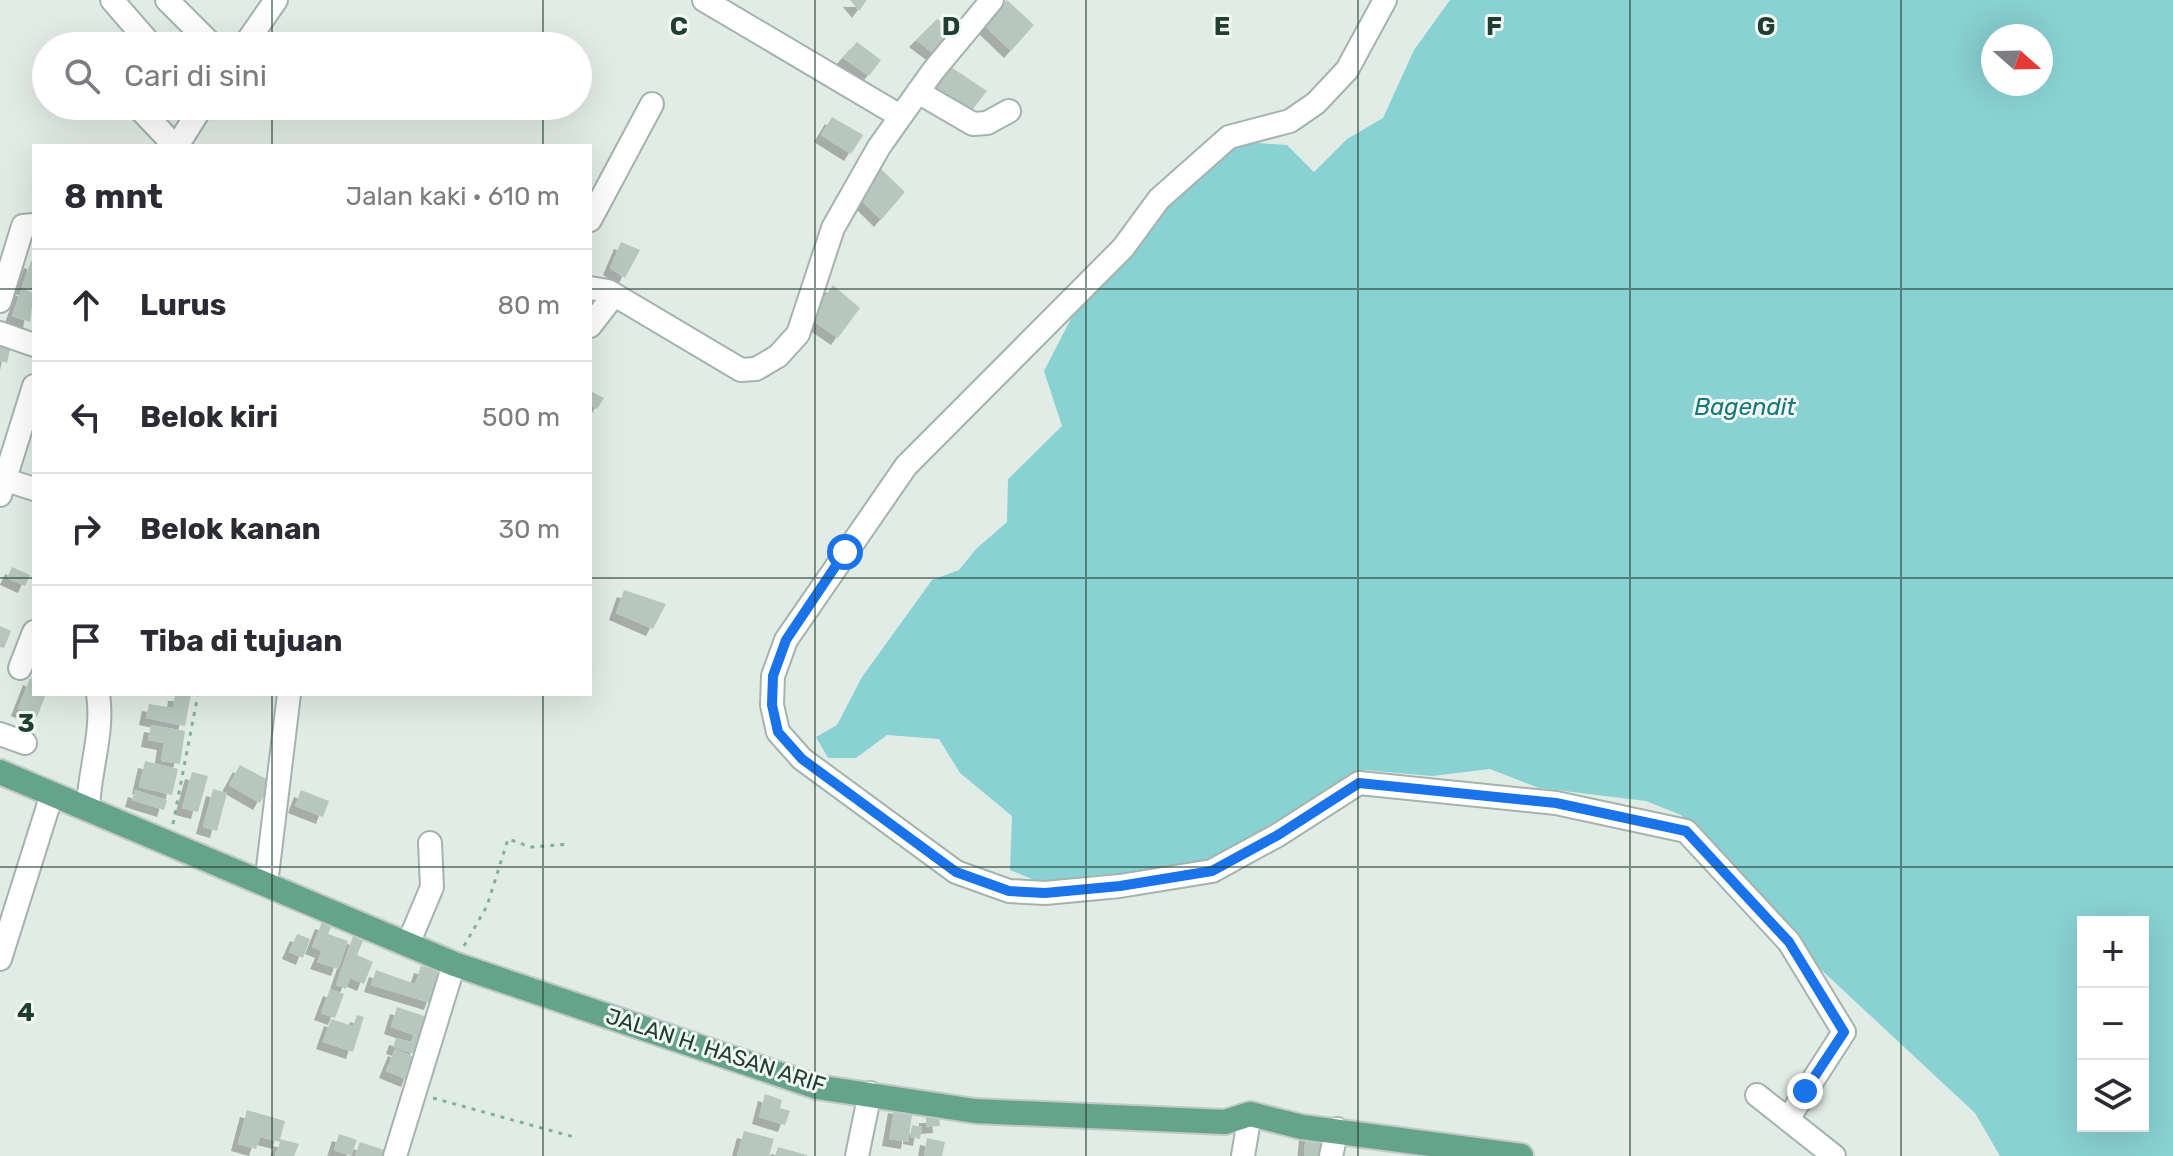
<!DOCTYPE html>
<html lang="id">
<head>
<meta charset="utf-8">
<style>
  body { margin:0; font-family:Rubik,sans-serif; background:#f2f2f3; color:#2b2b33 }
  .controls { position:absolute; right:24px; bottom:24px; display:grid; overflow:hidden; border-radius:0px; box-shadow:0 8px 32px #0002 }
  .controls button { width:72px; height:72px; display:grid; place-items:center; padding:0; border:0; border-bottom:2px solid #e1e1e2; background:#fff; color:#2b2b33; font:40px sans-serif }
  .compass { position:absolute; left:1981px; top:24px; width:72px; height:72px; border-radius:50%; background:#fff; box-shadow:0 8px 32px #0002; rotate:110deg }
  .stop { position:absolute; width:24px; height:24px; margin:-18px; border:6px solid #1a73e8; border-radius:50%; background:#fff }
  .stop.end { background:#1a73e8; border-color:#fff; box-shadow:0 2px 8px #0008 }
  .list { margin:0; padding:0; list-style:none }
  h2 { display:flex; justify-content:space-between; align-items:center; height:104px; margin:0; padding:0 32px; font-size:34px }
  h2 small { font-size:26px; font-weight:400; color:#7c7c81 }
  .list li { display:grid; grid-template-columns:52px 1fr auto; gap:24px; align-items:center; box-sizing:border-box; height:112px; padding:0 32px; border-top:2px solid #e1e1e2 }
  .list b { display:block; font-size:30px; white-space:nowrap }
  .list em { font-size:26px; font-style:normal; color:#7c7c81 }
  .icon { flex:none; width:44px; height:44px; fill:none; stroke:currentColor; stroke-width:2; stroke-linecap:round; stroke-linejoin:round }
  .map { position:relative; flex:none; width:2173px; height:1156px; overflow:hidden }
  .search { position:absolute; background:#fff; box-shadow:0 8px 32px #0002; left:32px; top:32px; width:560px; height:88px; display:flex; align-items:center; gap:20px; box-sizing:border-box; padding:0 28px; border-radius:44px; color:#7c7c81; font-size:30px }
  .panel { position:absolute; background:#fff; box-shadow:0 8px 32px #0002; left:32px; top:144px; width:560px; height:552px; border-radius:0px }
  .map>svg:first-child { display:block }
</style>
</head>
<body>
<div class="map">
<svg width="2173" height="1156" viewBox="0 0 2173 1156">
  <defs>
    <filter id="shadow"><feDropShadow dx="-7" dy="7" stdDeviation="0" flood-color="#0004"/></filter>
  </defs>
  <rect width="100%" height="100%" fill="#e2ece6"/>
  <path fill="#89d1d3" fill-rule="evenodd" d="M1450,0H2173V1156H2000L1975,1113L1815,964L1751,888L1681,815L1646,801L1539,788L1490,769L1432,776L1364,770L1256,841L1176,871L1097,875L1049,886L1010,870L1012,816L960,773L939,739L887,735L856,758H828L816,737L837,725L862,677L932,580L959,570L976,549L1007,522L1008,479L1062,426L1044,371L1074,313L1217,140L1287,145L1314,172L1347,139L1383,118L1414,50ZM1993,36H2041V84H1993ZM2083,922H2143V1126H2083Z"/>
  <g fill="#b7c7bf" filter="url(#shadow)">
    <path d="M850,0H867L859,11Z"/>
    <path d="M1007,0L1034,25L1011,51L986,27Z"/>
    <path d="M937,19L959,34L937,56L916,40Z"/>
    <path d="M857,42L881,60L869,76L843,58Z"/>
    <path d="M945,63L987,91L969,114L930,84Z"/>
    <path d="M832,117L863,135L851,154L821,135Z"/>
    <path d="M881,169L905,192L881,220L861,200Z"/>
    <path d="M621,242L640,250L625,278L610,268Z"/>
    <path d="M31,261L34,262V291L22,287Z"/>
    <path d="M833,285L860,308L838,338L810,319Z"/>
    <path d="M22,288L34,293L30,322L12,316Z"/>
    <path d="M0,343L11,346L7,363L0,361Z"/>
    <path d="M590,391L604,398L597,409L590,405Z"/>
    <path d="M12,567L30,575L25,586L7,578Z"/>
    <path d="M624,590L666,604L653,629L616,613Z"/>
    <path d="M0,626L11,631L4,648L0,647Z"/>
    <path d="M30,678L34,680V694H46L37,717L18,709Z"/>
    <path d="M175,694H191L185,726L146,718L149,704L173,708Z"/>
    <path d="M151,725L185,731L180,764L161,761L164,743L148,740Z"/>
    <path d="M145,761L178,769L172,795L139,787Z"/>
    <path d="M240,765L272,782L260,803L229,785Z"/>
    <path d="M192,772L208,776L198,812L182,808Z"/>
    <path d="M213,789L227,793L217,831L203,827Z"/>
    <path d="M135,790L167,800L164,810L132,800Z"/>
    <path d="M301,790L329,801L323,817L295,806Z"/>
    <path d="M322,922L332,925L328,934L348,941L338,969L317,962L322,951L312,947Z"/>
    <path d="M297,934L310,939L303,958L289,952Z"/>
    <path d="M353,936L363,941L357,955L373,962L364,984L350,978L346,989L336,985Z"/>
    <path d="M421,966L442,972L431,1003L371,985L376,970L415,984Z"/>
    <path d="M330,989L344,994L335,1018L321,1013Z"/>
    <path d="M397,1007L427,1017L415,1054L393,1047L396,1038L411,1042L414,1035L391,1027Z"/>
    <path d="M357,1015L364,1017L353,1052L323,1042L331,1019L353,1026Z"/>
    <path d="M395,1049L417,1058L408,1080L386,1071Z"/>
    <path d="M765,1094L782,1100L780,1108L790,1111L785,1125L759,1117Z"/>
    <path d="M895,1106L913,1109L908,1142L889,1139Z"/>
    <path d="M247,1110L285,1121L280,1139L299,1144L294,1156H275L280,1142L260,1137L256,1149L238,1144Z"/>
    <path d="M926,1116H939L940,1126L926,1127Z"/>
    <path d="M912,1125L922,1127L920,1139L910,1137Z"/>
    <path d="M744,1131L774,1139L769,1156H737Z"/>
    <path d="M1306,1132L1331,1139L1328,1156H1304Z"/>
    <path d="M339,1134L357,1140L351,1156L334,1150Z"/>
    <path d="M927,1138L945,1142L942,1156H924Z"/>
    <path d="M360,1142L384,1150L382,1156H355Z"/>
    <path d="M778,1147L807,1155V1156H775Z"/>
  </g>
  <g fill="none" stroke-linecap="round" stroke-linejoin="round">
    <g stroke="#a4b4ad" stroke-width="26">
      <g id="minor">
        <path d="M112,0L152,46"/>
        <path d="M167,0L213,46"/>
        <path d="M704,0L900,116"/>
        <path d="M1385,0L1347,70L1316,103L1290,121L1229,137L1159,199L1123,248L906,466L786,640L773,676L772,705L778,732L802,759L956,872L1009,891L1045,893L1120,886L1212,871L1278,835L1359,783L1556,803L1686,831L1789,942L1844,1032L1788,1119"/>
        <path d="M244,46L276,0"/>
        <path d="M918,92L973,124L987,123L1009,111"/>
        <path d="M137,106L175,146"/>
        <path d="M177,146L202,106"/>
        <path d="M590,220L652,104"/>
        <path d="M590,288L608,291L741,370L756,369L778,356L798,334L833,228L879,147L933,71L992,0"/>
        <path d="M0,301L23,226L34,225"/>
        <path d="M590,326L614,295"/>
        <path d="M0,333L34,345"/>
        <path d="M0,478L34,489"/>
        <path d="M0,495L34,386"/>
        <path d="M20,668L34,632"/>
        <path d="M0,734L25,743"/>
        <path d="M88,809C89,771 104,732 98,694"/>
        <path d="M266,884L289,694"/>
        <path d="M408,944L432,887L430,843"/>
        <path d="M0,959L52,794"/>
        <path d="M1757,1095L1834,1156"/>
        <path d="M395,1156L454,964"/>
        <path d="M857,1156L870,1093"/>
        <path d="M1243,1156L1250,1114"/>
        <path d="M1331,1156L1337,1129"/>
      </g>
    </g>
    <g stroke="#c1c9c6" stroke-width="28">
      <path id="major" d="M0,772L454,964L817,1087L975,1111L1225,1122L1250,1114L1302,1127L1521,1156"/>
    </g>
    <g stroke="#82b19c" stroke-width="3" stroke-dasharray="4 6" stroke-linecap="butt">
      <path d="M173,824L198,694"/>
      <path d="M464,946L487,906L508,839L531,847L570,844"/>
      <path d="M433,1098L574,1137"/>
    </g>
    <use href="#minor" stroke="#fff" stroke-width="22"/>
    <use href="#major" stroke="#65a38b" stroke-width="24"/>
  </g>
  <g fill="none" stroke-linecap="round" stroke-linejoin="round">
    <path stroke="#1a73e8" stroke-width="10" d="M845,552L786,640L773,676L772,705L778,732L802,759L956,872L1009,891L1045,893L1120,886L1212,871L1278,835L1359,783L1556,803L1686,831L1789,942L1844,1032L1805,1091"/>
  </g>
  <path fill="none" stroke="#213e33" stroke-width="2" stroke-opacity="0.55" d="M272,0V46M543,0V46M815,0V1156M1086,0V1156M1358,0V1156M1630,0V1156M1901,0V1156M272,106V146M543,106V146M0,289H34M590,289H2173M0,578H34M590,578H2173M272,694V1156M543,694V1156M0,867H2173"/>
  <g text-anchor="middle" stroke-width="6" stroke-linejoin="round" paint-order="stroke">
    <g font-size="22" fill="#213e33" stroke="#f2f9f5">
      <text transform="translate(716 1050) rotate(18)" y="8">JALAN H. HASAN ARIF</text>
    </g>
    <g font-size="24" font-style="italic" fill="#1a787b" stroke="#f2f9f5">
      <text x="1745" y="415">Bagendit</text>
    </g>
  </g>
  <g font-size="26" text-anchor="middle" font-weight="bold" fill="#213e33" stroke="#f2f9f5" stroke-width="6" stroke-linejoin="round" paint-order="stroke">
    <text x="679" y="35">C</text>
    <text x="951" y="35">D</text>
    <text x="1222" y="35">E</text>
    <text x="1494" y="35">F</text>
    <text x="1766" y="35">G</text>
    <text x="26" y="732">3</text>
    <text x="26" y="1021">4</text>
  </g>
</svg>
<div class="controls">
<button>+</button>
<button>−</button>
<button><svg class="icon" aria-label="layers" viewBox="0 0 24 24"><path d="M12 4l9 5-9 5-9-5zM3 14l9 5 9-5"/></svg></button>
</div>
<svg class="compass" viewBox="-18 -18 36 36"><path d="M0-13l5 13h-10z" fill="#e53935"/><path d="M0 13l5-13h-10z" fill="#7c7c81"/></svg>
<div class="stop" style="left:845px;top:552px"></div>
<div class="stop end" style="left:1805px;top:1091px"></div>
<div class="search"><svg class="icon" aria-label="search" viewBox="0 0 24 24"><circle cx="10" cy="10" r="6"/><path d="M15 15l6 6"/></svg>Cari di sini</div>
<section class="panel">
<h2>8 mnt<small>Jalan kaki · 610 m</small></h2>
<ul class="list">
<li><svg class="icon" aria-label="ahead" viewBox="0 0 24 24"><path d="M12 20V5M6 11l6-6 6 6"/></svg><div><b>Lurus</b></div><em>80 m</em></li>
<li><svg class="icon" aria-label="left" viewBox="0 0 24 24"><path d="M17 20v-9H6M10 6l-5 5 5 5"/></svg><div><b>Belok kiri</b></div><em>500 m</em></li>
<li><svg class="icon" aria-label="right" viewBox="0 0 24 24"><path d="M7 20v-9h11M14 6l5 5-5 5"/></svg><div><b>Belok kanan</b></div><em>30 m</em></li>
<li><svg class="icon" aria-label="arrive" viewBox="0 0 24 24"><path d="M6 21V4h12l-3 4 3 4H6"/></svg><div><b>Tiba di tujuan</b></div></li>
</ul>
</section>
</div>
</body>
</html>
